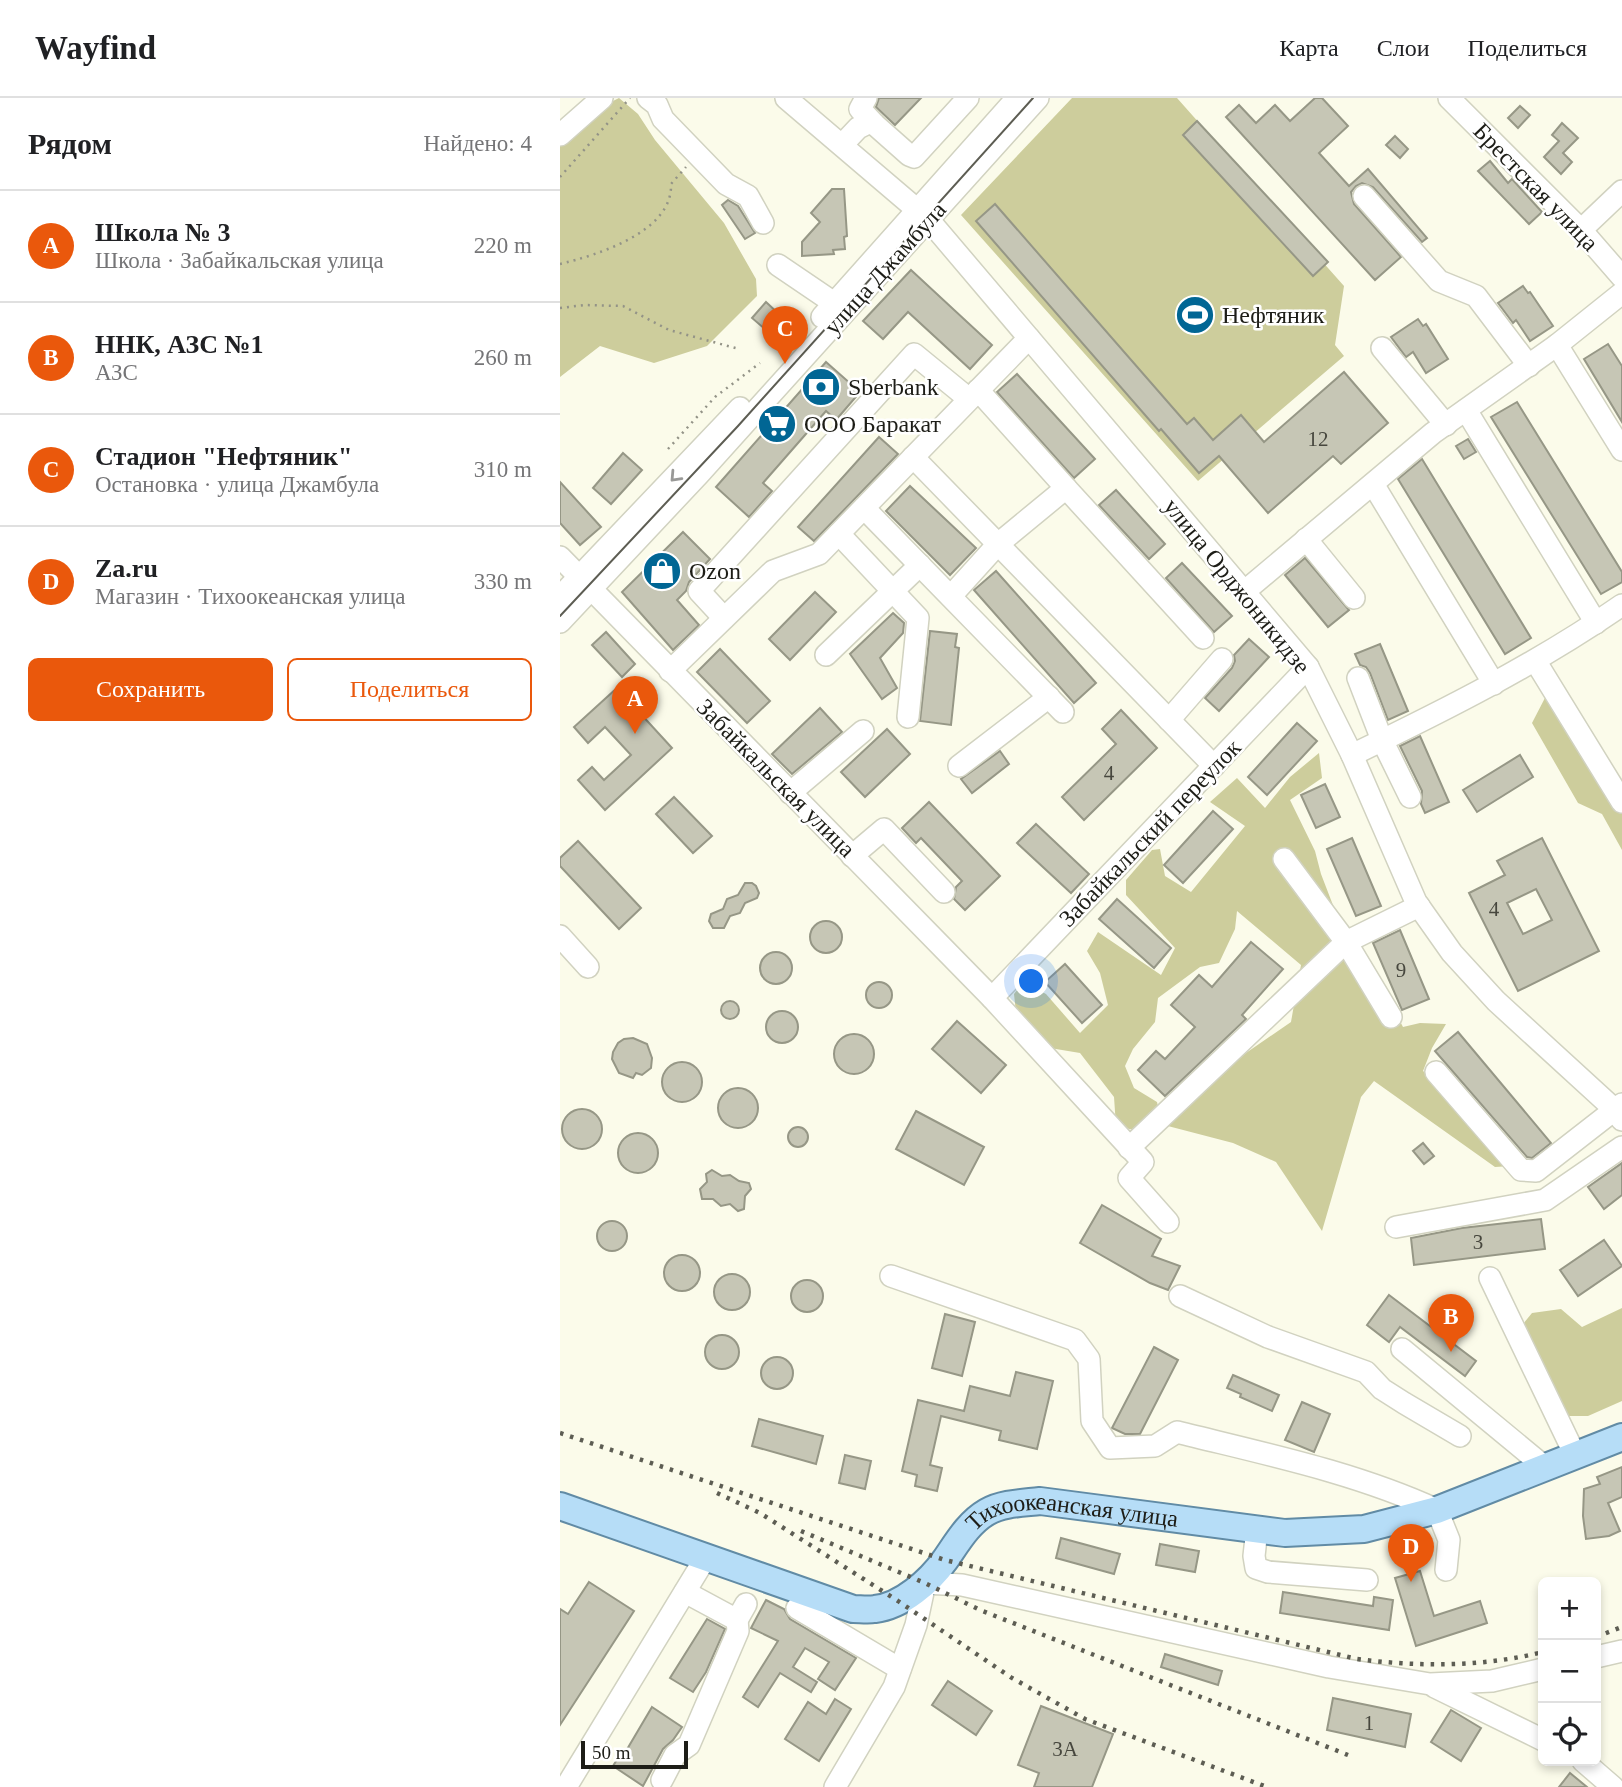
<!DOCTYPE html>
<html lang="ru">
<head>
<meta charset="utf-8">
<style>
  body { margin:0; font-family:"Times New Roman",serif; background:#f6f6f6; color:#202124 }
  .controls { position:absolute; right:21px; bottom:21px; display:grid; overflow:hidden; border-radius:10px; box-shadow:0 4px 10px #0003 }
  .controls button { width:63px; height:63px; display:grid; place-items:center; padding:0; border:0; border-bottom:2px solid #e0e0e0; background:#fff; color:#202124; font:35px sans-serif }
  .scale { position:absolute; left:21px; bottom:18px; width:107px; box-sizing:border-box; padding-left:7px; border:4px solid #1d1d17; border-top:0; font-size:19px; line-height:24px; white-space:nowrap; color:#1d1d17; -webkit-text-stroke:5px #fff; paint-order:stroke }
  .you { position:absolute; left:472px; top:884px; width:24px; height:24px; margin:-18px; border:5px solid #fff; border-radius:50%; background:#1a73e8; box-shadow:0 0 0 10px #1a73e833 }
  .badge { display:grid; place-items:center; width:46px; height:46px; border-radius:50%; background:#ea580c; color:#fff; font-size:23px; font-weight:700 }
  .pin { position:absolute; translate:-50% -58px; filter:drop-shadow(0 2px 4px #0008) }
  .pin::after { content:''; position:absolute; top:37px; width:24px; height:21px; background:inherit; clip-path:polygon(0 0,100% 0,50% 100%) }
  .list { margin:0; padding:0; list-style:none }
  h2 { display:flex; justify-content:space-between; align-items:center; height:91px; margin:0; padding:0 28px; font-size:30px }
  h2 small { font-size:23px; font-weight:400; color:#757577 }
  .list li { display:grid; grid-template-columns:46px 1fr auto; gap:21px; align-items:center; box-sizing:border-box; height:112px; padding:0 28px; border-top:2px solid #e0e0e0 }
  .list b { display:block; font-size:26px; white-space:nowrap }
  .list p { margin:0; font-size:23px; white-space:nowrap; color:#757577 }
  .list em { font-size:23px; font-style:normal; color:#757577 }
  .actions { display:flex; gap:14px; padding:21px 28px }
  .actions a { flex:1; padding:16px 0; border:2px solid #ea580c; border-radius:10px; text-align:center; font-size:24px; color:#ea580c }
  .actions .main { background:#ea580c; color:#fff }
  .icon { flex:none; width:38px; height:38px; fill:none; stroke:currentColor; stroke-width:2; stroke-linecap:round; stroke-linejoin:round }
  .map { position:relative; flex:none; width:1062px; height:1689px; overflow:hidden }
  header { display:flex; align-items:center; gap:42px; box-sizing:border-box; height:98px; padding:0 35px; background:#fff; border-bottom:2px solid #e0e0e0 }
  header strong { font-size:33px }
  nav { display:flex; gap:38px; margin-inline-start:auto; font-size:24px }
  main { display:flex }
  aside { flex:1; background:#fff }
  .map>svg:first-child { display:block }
</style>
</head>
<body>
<header>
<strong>Wayfind</strong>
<nav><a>Карта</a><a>Слои</a><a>Поделиться</a></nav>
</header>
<main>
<aside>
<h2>Рядом<small>Найдено: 4</small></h2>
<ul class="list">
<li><span class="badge">A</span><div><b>Школа № 3</b><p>Школа · Забайкальская улица</p></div><em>220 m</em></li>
<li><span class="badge">B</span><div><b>ННК, АЗС №1</b><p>АЗС</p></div><em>260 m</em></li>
<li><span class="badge">C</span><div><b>Стадион &quot;Нефтяник&quot;</b><p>Остановка · улица Джамбула</p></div><em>310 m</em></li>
<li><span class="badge">D</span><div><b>Za.ru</b><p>Магазин · Тихоокеанская улица</p></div><em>330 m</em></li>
</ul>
<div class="actions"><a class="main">Сохранить</a><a>Поделиться</a></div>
</aside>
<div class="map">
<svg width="1062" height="1689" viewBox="0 0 1062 1689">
  <rect width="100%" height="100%" fill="#fbfbea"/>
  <g fill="#cdcd9c">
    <path d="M59,0L78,16L95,42L164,125L196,181L197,198L147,248L94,265L40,248L0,279V47L45,7Z"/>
    <path d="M512,0H617L784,188L775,247L784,258L638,383L401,117Z"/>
    <path d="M987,596L1062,702V752L1042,716L1018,705L972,625Z"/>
    <path d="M759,655L762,680L730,702L755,753L761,776L781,828L806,858L843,929L860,925L886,926L872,950L863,973L913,1013L951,1068L935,1069L814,983L801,999L762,1133L716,1064L673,1045L604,1027L657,975L731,924L741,867L677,813L675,831L659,865L640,869L598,900L595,924L573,951L565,968L574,990L597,1004L601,1022L592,1036L556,1028L554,999L520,955L484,949L457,924L454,896L463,884L486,896L520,935L548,907L540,875L527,853L538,834L601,877L615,850L566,797V782L592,752L600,751L605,778L631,794L685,728L650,704L677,680L705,710L730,679Z"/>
    <path d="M1062,1210V1303L1028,1318H1009L959,1231L972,1215L1001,1211L1022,1229Z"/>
  </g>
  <g fill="#c6c6b5" stroke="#969786" stroke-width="2" fill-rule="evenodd">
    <path d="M319,0H361L335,27L316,9Z"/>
    <path d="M755,0H762L788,28L759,55L789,88L808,71L867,140L862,144L813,89L802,85L796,88L791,94L794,106L841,159L815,182L666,19L679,7L696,25L715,7L730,23Z"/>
    <path d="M960,8L970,17L958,30L948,20Z"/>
    <path d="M637,23L768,164L753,178L623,37Z"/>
    <path d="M1002,25L1018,40L1003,55L1012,64L1001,76L984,59L999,43L992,37Z"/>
    <path d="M835,38L848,51L840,60L826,47Z"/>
    <path d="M930,63L948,85L952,81L982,114L969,126L918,73Z"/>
    <path d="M272,91H284L287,138L284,139L285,151L273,152L274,156L242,158V144L260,124L251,115Z"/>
    <path d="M168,102L178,108L195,135L185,141L162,107Z"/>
    <path d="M435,106L627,326L634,320L653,342L681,317L704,344L784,274L828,325L781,366L773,358L708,415L659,358L639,375L601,331L599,333L416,123Z"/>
    <path d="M351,172L432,247L410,271L348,214L323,241L303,223Z"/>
    <path d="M963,188L968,195L970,194L993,228L970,243L956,222L953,225L938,205Z"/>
    <path d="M206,204L220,217L206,232L192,220Z"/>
    <path d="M858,221L863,228L866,226L888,261L866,275L853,254L846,259L831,239Z"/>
    <path d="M1048,246L1062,268V324L1024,261Z"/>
    <path d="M266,264L300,294L276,322L266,313L203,385L212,393L189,419L156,389Z"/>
    <path d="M457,276L535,361L514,380L437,294Z"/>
    <path d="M957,304L1062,474V484L1041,496L931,319Z"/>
    <path d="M319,339L338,356L254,443L238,429Z"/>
    <path d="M908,341L916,354L904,361L896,348Z"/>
    <path d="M63,355L82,372L51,406L33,390Z"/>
    <path d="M862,361L971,540L945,556L838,381Z"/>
    <path d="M0,384L41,429L20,447L0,425Z"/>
    <path d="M350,388L416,450L390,477L326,413Z"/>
    <path d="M556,392L605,446L589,461L539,407Z"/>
    <path d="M123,434L150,461L129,484L126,493L117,502L139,527L113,552L62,494Z"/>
    <path d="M745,460L789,512L768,529L725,477Z"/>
    <path d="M622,465L672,518L654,534L606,480Z"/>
    <path d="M436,473L536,585L514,605L414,492Z"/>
    <path d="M255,494L276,514L230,562L209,541Z"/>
    <path d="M333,515L344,525L343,535L320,560L337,590L322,601L290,556Z"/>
    <path d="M370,533L397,536L395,549L399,550L391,627L360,623Z"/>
    <path d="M46,534L75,566L62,579L32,547Z"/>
    <path d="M689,541L709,559L659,613L645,600L672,570L675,563L674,557Z"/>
    <path d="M820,546L848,613L828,622L810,575L806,569L800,567L795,556Z"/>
    <path d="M160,551L210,603L187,625L137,574Z"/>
    <path d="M57,590L112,650L45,712L18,682L32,669L44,682L71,657L45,629L28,645L14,629Z"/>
    <path d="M260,610L282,634L232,676L212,656Z"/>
    <path d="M561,612L597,650L524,722L502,699L556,646L542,631Z"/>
    <path d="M737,625L757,643L707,697L688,679Z"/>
    <path d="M327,631L350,656L305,699L281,674Z"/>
    <path d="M860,638L889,704L865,715L861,706L862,693L840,648Z"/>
    <path d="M440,653L449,666L412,695L401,681Z"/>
    <path d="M960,657L973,679L917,714L903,692Z"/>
    <path d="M765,686L780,719L756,730L741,697Z"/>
    <path d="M114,699L152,738L133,755L96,716Z"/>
    <path d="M369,704L440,778L405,812L394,801L396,789L402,783L361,740L356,745L342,730Z"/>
    <path d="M653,713L673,731L623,785L604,767Z"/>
    <path d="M476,726L529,776L511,795L457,745Z"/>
    <path d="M792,740L821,808L796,818L767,751Z"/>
    <path d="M982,740L1039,853L958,893L909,795L945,777L937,763ZM976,791L992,822L963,836L947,805Z"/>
    <path d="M18,743L81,810L59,831L0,768V760Z"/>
    <path d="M185,785H192L196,788L199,795L197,800L185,805L180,815L170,818L164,830H153L149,823L151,816L163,811L167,801L178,797Z"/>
    <path d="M557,801L611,850L594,870L539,821Z"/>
    <circle cx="266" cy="839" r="16"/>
    <path d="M840,832L869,901L842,912L813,845Z"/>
    <path d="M691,844L723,871L682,917L686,921L605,998L578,972L596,953L605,961L635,929L611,907L639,877L652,889Z"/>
    <circle cx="216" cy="870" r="16"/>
    <path d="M505,866L542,907L522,925L485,884Z"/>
    <circle cx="319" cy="897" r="13"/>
    <circle cx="170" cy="912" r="9"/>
    <circle cx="222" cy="929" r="16"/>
    <path d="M397,923L446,967L421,995L372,951Z"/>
    <path d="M898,934L991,1045L972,1060L967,1059L875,953Z"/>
    <circle cx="294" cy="956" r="20"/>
    <path d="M73,940L87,946L92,960L91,970L82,977L76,975L73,980L59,975L52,961L53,954L58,945L64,941Z"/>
    <circle cx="122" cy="984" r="20"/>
    <circle cx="178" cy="1010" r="20"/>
    <circle cx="22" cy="1031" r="20"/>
    <path d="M356,1013L424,1049L404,1087L336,1051Z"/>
    <circle cx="238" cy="1039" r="10"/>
    <circle cx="78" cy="1055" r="20"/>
    <path d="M863,1045L874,1058L864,1066L853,1053Z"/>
    <path d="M1062,1065V1097L1044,1111L1028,1089Z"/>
    <path d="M152,1072L162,1078L170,1077L179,1083L189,1085L191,1091L185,1098L184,1111L178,1113L170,1106L161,1108L153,1101H142L140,1091L147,1084L146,1076Z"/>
    <path d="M542,1107L601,1141L592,1158L620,1168L608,1192L590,1185L520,1145Z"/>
    <path d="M981,1121L985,1151L854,1167L851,1140L902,1130Z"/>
    <circle cx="52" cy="1138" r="15"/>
    <path d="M1044,1142L1062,1168L1018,1198L1000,1172Z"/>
    <circle cx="122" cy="1175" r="18"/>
    <circle cx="172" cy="1194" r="18"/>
    <circle cx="247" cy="1198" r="16"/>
    <path d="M829,1197L916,1263L905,1278L840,1229L829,1244L807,1227Z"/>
    <path d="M385,1216L415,1224L402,1278L372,1270Z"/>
    <circle cx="162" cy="1254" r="17"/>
    <path d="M594,1249L618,1262L580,1336H565L552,1330Z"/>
    <circle cx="217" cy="1275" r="16"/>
    <path d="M456,1274L493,1283L477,1351L439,1342L441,1333L381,1318L370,1367L382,1370L377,1393L355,1388L357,1377L342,1373L358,1302L404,1313L410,1288L450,1298Z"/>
    <path d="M673,1277L719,1297L712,1313L680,1299L681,1296L667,1290Z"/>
    <path d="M742,1304L770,1316L754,1354L725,1342Z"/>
    <path d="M199,1321L263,1338L256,1366L192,1348Z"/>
    <path d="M285,1357L311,1363L305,1391L279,1385Z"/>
    <path d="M1062,1369V1399L1048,1405L1060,1433L1049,1438L1026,1441L1023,1418L1024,1391L1040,1386L1037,1379Z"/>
    <path d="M501,1440L560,1456L554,1476L496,1460Z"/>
    <path d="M600,1446L639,1453L635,1474L596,1467Z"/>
    <path d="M860,1473L874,1518L920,1503L927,1525L856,1548L835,1480Z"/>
    <path d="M29,1484L74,1513L0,1627V1511L8,1516Z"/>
    <path d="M723,1494L813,1508L814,1499L833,1502L829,1532L720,1515Z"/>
    <path d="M206,1502L224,1511L230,1521L296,1560L275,1592L258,1581L269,1564L245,1550L233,1569L257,1584L251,1594L220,1575L198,1609L183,1599L218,1543L191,1530Z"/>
    <path d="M147,1521L165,1531L146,1574L133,1594L110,1580Z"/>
    <path d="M605,1556L662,1573L658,1587L601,1569Z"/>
    <path d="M388,1583L432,1613L416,1637L372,1607Z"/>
    <path d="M773,1600L851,1616L845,1649L767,1632Z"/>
    <path d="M275,1601L291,1611L259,1663L225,1641L248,1604L266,1616Z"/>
    <path d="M481,1608L553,1636L532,1689H474L479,1675L458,1667Z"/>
    <path d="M92,1609L122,1629L113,1642L103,1651L83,1688L53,1668L63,1652L66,1653Z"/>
    <path d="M891,1612L921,1630L901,1663L871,1644Z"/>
    <path d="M1010,1675L1027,1689H999Z"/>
  </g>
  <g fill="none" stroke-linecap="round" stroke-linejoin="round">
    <g stroke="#d1d2c0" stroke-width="24">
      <g id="minor">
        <path d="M88,0L97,7L103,21L166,86L188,98L203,125"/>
        <path d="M226,0L368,121L748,569L792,657L856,804L892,855L936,903L1054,1011L1062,1022"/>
        <path d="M306,0L300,11L314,26"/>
        <path d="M889,0L1021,132L1062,179"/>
        <path d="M0,37L42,0"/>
        <path d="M282,47L298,30L308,25L314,26L349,57L354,59L408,0"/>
        <path d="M804,98L879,183L916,198L969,268"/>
        <path d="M1021,132L1062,93"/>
        <path d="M218,167L274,205"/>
        <path d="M262,219L457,0"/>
        <path d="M997,247L1062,352"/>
        <path d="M822,250L886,327"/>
        <path d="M906,312L1036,525"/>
        <path d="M353,359L654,668"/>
        <path d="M813,386L934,586"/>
        <path d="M506,390L643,540"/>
        <path d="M304,410L503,614"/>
        <path d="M279,436L358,520L348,619"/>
        <path d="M746,441L794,500"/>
        <path d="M0,459L432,900L583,1064L569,1080L608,1124"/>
        <path d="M685,493L873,335L997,247L1062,195"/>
        <path d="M391,498L438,446L506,390L418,292"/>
        <path d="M0,499L180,310"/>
        <path d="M164,520L139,493L354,256L409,301"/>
        <path d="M0,524L139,376L478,0"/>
        <path d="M266,557L360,467"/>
        <path d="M976,564L1062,704"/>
        <path d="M110,573L213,473L259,456L469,240"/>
        <path d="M798,580L822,642L850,699"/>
        <path d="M609,622L662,561"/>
        <path d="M792,657C885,612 977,566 1062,507"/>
        <path d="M399,668L489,599"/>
        <path d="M230,695L303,633"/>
        <path d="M292,758L324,731L384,794"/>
        <path d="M724,761L786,844L831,919"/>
        <path d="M0,838L28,869"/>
        <path d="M432,900L748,569"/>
        <path d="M876,974L961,1072L976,1073L1062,1006"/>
        <path d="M569,1050L786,844L859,808"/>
        <path d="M836,1129L985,1102L1062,1049"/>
        <path d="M331,1178L515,1242L529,1261L532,1323L550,1350L595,1348L617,1334C705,1356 794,1374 877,1412L889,1442L886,1472"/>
        <path d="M930,1180L1016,1359"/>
        <path d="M620,1198L708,1239L806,1274L822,1291L844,1305L900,1338"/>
        <path d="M842,1251L986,1370"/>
        <path d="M697,1431L694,1458L696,1470L708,1474L807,1482"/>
        <path d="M125,1494L177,1522L186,1506"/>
        <path d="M237,1510L340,1571"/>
        <path d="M1036,1559L1062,1553"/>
        <path d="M875,1589L983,1642"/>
        <path d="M1023,1663L1053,1689"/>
        <path d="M102,1682L115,1657L129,1647L178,1533L177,1522"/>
        <path d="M6,1689L146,1459"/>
        <path d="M275,1689L334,1589L356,1527L365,1485L402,1487L769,1569L870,1586L932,1583L983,1571"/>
      </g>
    </g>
    <g stroke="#618ba5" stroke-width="30">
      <g id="major">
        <path id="s1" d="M0,1408L293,1511C300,1511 308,1512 315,1511C342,1508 370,1483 385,1462C397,1445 408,1425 427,1414C443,1405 463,1405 480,1403L725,1435L804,1431L877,1412L1062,1339"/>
      </g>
    </g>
    <g stroke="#939387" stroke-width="2.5" stroke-dasharray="2 5" stroke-linecap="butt">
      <path d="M0,79L70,0"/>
      <path d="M0,166C37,157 113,134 111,86L126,69"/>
      <path d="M0,210L25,207L63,208L109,232L179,251"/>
      <path d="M108,351L155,299L200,265"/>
    </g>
    <use href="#minor" stroke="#fff" stroke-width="21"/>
    <use href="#major" stroke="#b6ddf7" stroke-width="26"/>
    <path stroke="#5d5d53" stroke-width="2" d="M0,518L178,328L473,0"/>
    <g stroke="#5d5d53" stroke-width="4.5" stroke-dasharray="3.5 7" stroke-linecap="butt">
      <path d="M0,1335L385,1462L797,1561C859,1569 923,1569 983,1554"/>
      <path d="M157,1395L200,1415L338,1503L452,1580L525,1621L707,1689"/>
      <path d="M241,1433L365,1485L420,1512L788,1657"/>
      <path d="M1036,1539L1062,1529"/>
    </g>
  </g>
  <defs><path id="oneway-chevron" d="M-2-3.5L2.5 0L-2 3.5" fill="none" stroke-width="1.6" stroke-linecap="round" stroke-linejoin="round" transform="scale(1.75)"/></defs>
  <use stroke="#999997" href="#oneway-chevron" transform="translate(115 379) rotate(133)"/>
  <defs>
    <g id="stadium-disc" transform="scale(2.0125)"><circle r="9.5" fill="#016694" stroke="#fff"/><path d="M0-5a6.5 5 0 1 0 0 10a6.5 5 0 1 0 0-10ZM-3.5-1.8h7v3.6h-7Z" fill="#fff"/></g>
    <g id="bank-disc" transform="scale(2.0125)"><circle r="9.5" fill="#016694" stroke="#fff"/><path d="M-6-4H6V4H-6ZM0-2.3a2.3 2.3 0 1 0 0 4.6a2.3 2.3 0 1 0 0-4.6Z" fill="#fff"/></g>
    <g id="supermarket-disc" transform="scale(2.0125)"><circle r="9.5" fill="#016694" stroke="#fff"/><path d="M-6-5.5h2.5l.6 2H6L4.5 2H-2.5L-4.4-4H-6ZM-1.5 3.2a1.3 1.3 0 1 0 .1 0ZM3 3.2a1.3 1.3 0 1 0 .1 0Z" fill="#fff"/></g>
    <g id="shop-disc" transform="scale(2.0125)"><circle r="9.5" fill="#016694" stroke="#fff"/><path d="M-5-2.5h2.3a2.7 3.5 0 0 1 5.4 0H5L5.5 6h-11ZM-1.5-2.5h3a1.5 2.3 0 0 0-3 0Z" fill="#fff"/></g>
  </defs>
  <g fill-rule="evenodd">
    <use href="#stadium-disc" x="635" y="217"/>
    <use href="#bank-disc" x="261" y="289"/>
    <use href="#supermarket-disc" x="217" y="326"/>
    <use href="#shop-disc" x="102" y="473"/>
  </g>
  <g text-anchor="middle" stroke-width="5" stroke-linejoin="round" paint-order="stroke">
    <g font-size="21" fill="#47473e">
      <text x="758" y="348">12</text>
      <text x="549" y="682">4</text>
      <text x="934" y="818">4</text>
      <text x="841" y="879">9</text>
      <text x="918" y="1151">3</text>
      <text x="809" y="1632">1</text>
      <text x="505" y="1658">3А</text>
    </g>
    <g font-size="24" fill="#1d1d17" stroke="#fff">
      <text transform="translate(976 89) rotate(46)" y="8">Брестская улица</text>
      <text transform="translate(325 170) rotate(-48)" y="8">улица Джамбула</text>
      <text transform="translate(677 488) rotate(51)" y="8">улица Орджоникидзе</text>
      <text transform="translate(216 680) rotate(45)" y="8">Забайкальская улица</text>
      <text transform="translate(590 735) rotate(-46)" y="8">Забайкальский переулок</text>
      <text dy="8" stroke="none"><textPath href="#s1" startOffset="570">Тихоокеанская улица</textPath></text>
    </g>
    <g font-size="24" fill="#1d1d17" stroke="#fff" text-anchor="start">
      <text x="662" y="225">Нефтяник</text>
      <text x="288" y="297">Sberbank</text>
      <text x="244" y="334">ООО Баракат</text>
      <text x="129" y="481">Ozon</text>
    </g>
  </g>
</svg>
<div class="controls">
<button>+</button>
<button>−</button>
<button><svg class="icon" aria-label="locate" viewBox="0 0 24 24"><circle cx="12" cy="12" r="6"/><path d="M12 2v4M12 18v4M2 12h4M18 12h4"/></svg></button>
</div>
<div class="scale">50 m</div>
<div class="you"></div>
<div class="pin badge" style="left:75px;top:636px">A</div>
<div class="pin badge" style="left:891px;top:1254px">B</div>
<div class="pin badge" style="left:225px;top:266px">C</div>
<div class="pin badge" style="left:851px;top:1484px">D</div>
</div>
</main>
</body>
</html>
